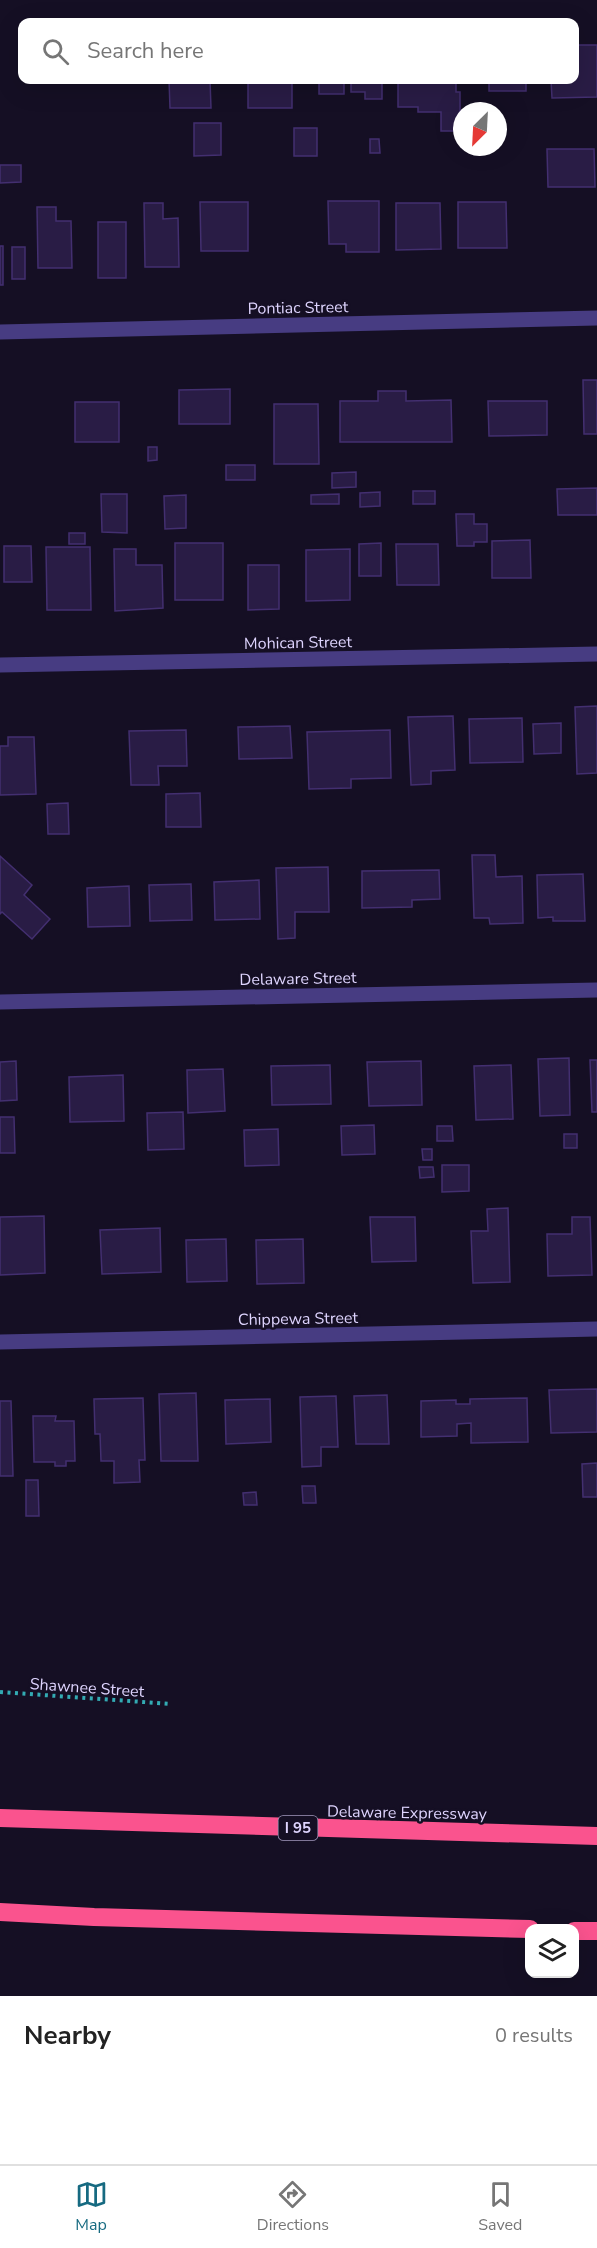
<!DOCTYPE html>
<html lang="en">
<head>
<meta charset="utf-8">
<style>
  body { margin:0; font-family:"Nunito Sans",sans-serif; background:#f6f6f6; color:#222 }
  .controls { position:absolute; right:18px; bottom:18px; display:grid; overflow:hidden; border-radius:12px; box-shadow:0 6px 24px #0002 }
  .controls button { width:54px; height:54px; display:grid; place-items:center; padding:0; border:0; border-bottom:2px solid #e0e0e0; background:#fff; color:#222; font:30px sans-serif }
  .compass { position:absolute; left:453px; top:102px; width:54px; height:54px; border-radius:50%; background:#fff; box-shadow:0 6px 24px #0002; rotate:204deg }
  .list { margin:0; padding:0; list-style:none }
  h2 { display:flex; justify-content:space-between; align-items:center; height:78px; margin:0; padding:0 24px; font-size:26px }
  h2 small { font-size:20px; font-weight:400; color:#767676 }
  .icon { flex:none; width:33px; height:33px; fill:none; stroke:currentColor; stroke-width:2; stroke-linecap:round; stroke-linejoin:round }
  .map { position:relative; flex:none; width:597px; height:1996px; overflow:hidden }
  .search { position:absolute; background:#fff; box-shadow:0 6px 24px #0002; left:18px; right:18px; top:18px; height:66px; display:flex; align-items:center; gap:15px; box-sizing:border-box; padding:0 21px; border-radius:12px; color:#767676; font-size:22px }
  .sheet { height:168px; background:#fff }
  nav { display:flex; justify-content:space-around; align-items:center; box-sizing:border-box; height:84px; border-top:2px solid #e0e0e0; background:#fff; font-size:16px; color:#767676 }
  nav a { display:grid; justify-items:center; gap:3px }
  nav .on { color:#166a81 }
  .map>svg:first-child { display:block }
</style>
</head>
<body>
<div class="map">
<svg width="597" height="1996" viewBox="0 0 597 1996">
  <rect width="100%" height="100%" fill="#150f24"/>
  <g fill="#291c45" stroke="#432f70" stroke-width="1.5">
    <path d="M574,45H597V97L552,98L551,80H574Z"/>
    <path d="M169,80H210L211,108H170Z"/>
    <rect x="248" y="80" width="44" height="28"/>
    <rect x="319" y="80" width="25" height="14"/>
    <path d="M351,80H382V99H365V92H351Z"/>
    <path d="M398,80H456V92H460V131H441V112H418V107H398Z"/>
    <rect x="489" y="80" width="37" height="11"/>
    <path d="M194,123H221V155L194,156Z"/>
    <rect x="294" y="128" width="23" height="28"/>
    <path d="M370,139H379L380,153H370Z"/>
    <path d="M547,149H594L595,187H548Z"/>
    <path d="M0,165H21V182L0,183Z"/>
    <path d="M328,201H379V252H346V244H329Z"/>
    <path d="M200,202H248V251H201Z"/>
    <path d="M458,202H506L507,248H458Z"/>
    <path d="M144,203H163V219L178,218L179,267H145Z"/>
    <path d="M396,203H440L441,249L396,250Z"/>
    <path d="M37,207H56V221H71L72,268H38Z"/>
    <rect x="98" y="222" width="28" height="56"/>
    <rect x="0" y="246" width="3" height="39"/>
    <rect x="12" y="247" width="13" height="32"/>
    <path d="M583,380H597V434H584Z"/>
    <path d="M230,389V424H179V390Z"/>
    <path d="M378,391H406V401L451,400L452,442H340V401H378Z"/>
    <path d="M488,401H547V435L489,436Z"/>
    <rect x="75" y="402" width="44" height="40"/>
    <path d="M274,404H318L319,464H274Z"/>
    <path d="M148,447H157V460L148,461Z"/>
    <rect x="226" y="465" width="29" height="15"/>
    <path d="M356,472V487L332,488V473Z"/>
    <path d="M597,488V515H558L557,489Z"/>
    <rect x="413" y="491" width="22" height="13"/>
    <path d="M380,492V506L360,507V493Z"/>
    <path d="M101,494H127V533L102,532Z"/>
    <path d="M339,494V504H311V495Z"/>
    <path d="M186,495V528L165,529L164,496Z"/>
    <path d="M456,514H474V524H487V542H474V546H457Z"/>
    <rect x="69" y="533" width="16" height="11"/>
    <path d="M530,540L531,578H492V541Z"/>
    <rect x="175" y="543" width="48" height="57"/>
    <path d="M381,543V576H359V544Z"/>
    <path d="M396,544H438L439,585H397Z"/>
    <path d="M4,546H31L32,582H4Z"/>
    <path d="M46,547H90L91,610H47Z"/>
    <path d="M114,549H136V565H162L163,608L115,611Z"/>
    <path d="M350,549V600L306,601V550Z"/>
    <path d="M248,565H279V609L248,610Z"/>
    <path d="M597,706V773L577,774L575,707Z"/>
    <path d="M453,716L455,770L431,771V784L411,785L408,717Z"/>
    <path d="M522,718L523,762L470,763L469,719Z"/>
    <path d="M561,723V753L534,754L533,724Z"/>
    <path d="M290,726L292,758L239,759L238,727Z"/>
    <path d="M186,730L187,766H158L159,785H131L129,731Z"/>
    <path d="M390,730L391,778L351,779V788L309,789L307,732Z"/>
    <path d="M8,737H34L36,794L0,795V746H8Z"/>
    <path d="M200,793L201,827H166V794Z"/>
    <path d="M68,803L69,834H48L47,804Z"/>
    <path d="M472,855H495L496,877L522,876L523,923L490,924L489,918H474Z"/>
    <path d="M0,856L32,885L24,895L50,919L32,939L2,912L0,914Z"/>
    <path d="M328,867L329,912H295V938L278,939L276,868Z"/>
    <path d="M439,870L440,899L412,900V907L362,908V871Z"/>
    <path d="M583,874L585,921H553V917L538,918L537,875Z"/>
    <path d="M259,880L260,919L215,920L214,882Z"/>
    <path d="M191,884L192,920L150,921L149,885Z"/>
    <path d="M129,886L130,926L88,927L87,888Z"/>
    <path d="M569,1058L570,1115L540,1116L538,1059Z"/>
    <path d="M590,1060H597V1112H592Z"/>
    <path d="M16,1061L17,1100L0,1101V1062Z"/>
    <path d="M421,1061L422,1105L369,1106L367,1062Z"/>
    <path d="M330,1065L331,1104L272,1105L271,1066Z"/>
    <path d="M511,1065L513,1119L476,1120L474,1066Z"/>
    <path d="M223,1069L225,1111L188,1113L187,1070Z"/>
    <path d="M123,1075L124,1121L70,1122L69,1077Z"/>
    <path d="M183,1112L184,1149L148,1150L147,1113Z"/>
    <path d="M0,1117H14L15,1153H0Z"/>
    <path d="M374,1125L375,1154L342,1155L341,1126Z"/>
    <path d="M437,1126H452L453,1141H437Z"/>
    <path d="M278,1129L279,1165L245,1166L244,1130Z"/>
    <rect x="564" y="1134" width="13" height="14"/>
    <path d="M422,1149H432V1160H423Z"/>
    <path d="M442,1165H469V1191L442,1192Z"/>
    <path d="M419,1167H433L434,1177L420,1178Z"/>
    <path d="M508,1208L510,1282L473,1283L471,1231H488L487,1209Z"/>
    <path d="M44,1216L45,1273L0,1275V1217Z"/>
    <path d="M370,1217H415L416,1261L372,1262Z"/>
    <path d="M572,1217H590L592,1275L548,1276L547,1234H572Z"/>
    <path d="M160,1228L161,1272L102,1274L100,1230Z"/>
    <path d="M226,1239L227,1281L187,1282L186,1240Z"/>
    <path d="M303,1239L304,1283L257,1284L256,1240Z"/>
    <path d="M597,1389V1432L551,1433L549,1390Z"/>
    <path d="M196,1393L198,1461H161L159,1394Z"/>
    <path d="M387,1395L389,1444H356L354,1396Z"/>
    <path d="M336,1396L338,1447H321V1466L302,1467L300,1397Z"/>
    <path d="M143,1398L145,1460H139L140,1482L114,1483V1461H101L100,1434H95L94,1399Z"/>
    <path d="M527,1398L528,1442L471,1443V1423L457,1424V1436L421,1437V1401L456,1400V1404H470V1399Z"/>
    <path d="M270,1399L271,1442L226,1444L225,1400Z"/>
    <path d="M0,1401H11L13,1476H0Z"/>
    <path d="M33,1416H56L55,1421H74L75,1461H66V1466H55V1462H34Z"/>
    <path d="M597,1463V1497H583L582,1464Z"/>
    <path d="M26,1480H38L39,1516H26Z"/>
    <path d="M302,1486H315L316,1503H303Z"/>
    <path d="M256,1492L257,1505H244L243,1493Z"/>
  </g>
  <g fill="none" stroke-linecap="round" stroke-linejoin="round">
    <path stroke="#33abb3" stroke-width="4" stroke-dasharray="3 4.5" stroke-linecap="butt" d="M0,1692L172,1704"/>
    <g stroke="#473c82" stroke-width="15">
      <path d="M0,332L597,318"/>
      <path d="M0,665L597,654"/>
      <path d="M0,1002L597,990"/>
      <path d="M0,1342L597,1329"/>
    </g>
    <g stroke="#fa538e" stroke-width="18">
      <path d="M0,1818L597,1836"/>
      <path d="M0,1912L94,1917L530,1929"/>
      <path d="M574,1931H597"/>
    </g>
  </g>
  <g text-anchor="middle" stroke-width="5" stroke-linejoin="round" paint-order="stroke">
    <rect fill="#150f24" stroke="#a299bd" stroke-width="1.5" x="278.5" y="1816" width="39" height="24" rx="4.5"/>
    <g font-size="15" font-weight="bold" fill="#ded4fe">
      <text x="298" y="1833">I 95</text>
    </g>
    <g font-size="16" fill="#ded4fe" stroke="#150f24">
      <text transform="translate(298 307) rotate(-1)" y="6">Pontiac Street</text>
      <text transform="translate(298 642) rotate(-1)" y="6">Mohican Street</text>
      <text transform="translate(298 978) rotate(-1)" y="6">Delaware Street</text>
      <text transform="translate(298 1318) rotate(-1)" y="6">Chippewa Street</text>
      <text transform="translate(87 1687) rotate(4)" y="6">Shawnee Street</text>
      <text transform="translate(407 1812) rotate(1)" y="6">Delaware Expressway</text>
    </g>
  </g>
</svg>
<div class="controls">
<button><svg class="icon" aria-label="layers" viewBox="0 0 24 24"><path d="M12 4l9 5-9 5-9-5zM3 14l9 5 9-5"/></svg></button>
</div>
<svg class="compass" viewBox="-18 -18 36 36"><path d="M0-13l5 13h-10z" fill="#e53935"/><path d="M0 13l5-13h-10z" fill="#767676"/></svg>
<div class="search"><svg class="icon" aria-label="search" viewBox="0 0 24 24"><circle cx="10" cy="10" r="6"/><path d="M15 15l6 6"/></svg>Search here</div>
</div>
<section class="sheet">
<h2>Nearby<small>0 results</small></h2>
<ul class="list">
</ul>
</section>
<nav>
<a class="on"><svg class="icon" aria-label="map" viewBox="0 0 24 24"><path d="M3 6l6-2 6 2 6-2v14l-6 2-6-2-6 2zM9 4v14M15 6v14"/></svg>Map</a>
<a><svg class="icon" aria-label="directions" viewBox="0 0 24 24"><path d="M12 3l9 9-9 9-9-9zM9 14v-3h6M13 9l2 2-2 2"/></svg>Directions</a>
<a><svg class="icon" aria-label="saved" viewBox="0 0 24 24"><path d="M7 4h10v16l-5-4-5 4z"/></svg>Saved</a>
</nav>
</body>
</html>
